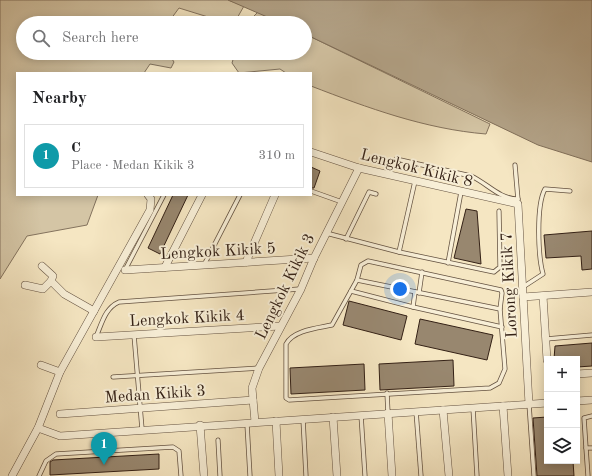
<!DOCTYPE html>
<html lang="en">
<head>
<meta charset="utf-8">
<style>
  body { margin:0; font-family:"Old Standard TT",serif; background:#f2f2f2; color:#202124 }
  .controls { position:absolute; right:12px; bottom:12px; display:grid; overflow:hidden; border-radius:0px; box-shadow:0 2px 10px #0003 }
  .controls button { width:36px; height:36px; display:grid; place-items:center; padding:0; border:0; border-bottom:1px solid #e0e0e0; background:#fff; color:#202124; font:20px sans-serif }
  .you { position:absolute; left:400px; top:289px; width:14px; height:14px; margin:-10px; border:3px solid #fff; border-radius:50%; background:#1a73e8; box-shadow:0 0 0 6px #1a73e833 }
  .badge { display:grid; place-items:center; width:26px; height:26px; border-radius:50%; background:#8f2418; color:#fff; font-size:13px; font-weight:700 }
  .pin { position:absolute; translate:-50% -33px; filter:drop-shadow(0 1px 2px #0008) }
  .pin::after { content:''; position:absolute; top:21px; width:14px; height:12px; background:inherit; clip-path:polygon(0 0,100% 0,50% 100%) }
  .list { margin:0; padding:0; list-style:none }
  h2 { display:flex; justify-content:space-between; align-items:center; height:52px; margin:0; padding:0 16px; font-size:17px }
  h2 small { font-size:13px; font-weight:400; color:#757577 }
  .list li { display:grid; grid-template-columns:26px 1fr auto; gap:12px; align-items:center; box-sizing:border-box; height:64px; margin:0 8px 8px; padding:0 8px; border:1px solid #e0e0e0; border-radius:0px }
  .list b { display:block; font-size:15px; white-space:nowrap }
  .list p { margin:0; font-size:13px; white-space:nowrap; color:#757577 }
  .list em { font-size:13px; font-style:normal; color:#757577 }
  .icon { flex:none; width:22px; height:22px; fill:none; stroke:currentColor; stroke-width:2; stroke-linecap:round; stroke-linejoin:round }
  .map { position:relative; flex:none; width:592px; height:476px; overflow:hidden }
  .search { position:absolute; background:#fff; box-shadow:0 2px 10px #0003; left:16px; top:16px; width:296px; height:44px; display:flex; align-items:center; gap:10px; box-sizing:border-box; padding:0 14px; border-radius:22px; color:#757577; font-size:15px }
  .panel { position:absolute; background:#fff; box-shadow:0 2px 10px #0003; left:16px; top:72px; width:296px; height:124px; border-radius:0px }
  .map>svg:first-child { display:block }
</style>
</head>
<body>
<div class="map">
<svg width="592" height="476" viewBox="0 0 592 476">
  <rect width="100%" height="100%" fill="#f5e6c2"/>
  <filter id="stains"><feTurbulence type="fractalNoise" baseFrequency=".005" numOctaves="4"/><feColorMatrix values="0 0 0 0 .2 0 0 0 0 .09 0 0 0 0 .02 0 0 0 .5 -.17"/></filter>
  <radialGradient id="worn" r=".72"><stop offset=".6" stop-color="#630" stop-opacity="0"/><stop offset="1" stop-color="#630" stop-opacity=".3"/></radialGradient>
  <g fill="#d4c5a5" stroke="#84735e">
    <path d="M0,0H228L244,6L236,20L221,21L179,8L168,23H23V53H168L174,62L171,68L150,64L144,73H17V195H98L87,225L27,236L0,279Z"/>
    <path d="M258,12L281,23H247Z"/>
    <path d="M305,34L490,124L486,134C425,129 368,108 311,86V73H286L280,69L239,73L232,63L235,53H305Z"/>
  </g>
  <path fill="#b3a388" stroke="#806f5a" d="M228,0H592V162L538,145L305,34V23H281Z"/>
  <g fill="#98876f" stroke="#342116">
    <path d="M311,167L320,171L314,188H311Z"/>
    <path d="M173,195H188L160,254L148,248Z"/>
    <path d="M466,209L477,211L481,264L454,258Z"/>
    <path d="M592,231V269L582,270L581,256L546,258L544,235Z"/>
    <path d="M349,301L407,316L401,340L343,325Z"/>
    <path d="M420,319L493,335L487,360L415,344Z"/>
    <path d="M592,343V366L577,367V359H554L555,346Z"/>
    <path d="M453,360L454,386L380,390L379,364Z"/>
    <path d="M364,364L365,390L291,394L290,368Z"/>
    <path d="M547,417V461H573L574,476H537L533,418Z"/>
    <path d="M159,454V469L50,475V462L53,460Z"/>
  </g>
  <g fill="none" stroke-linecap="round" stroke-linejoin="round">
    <g stroke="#645241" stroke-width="5">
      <g id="lane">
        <path d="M396,159L471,176C487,183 499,199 518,199"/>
        <path d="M515,165L518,200"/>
        <path d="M311,191L342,202"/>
        <path d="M326,233L399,252L494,272L500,267L499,211"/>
        <path d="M346,239L369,192L376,194"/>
        <path d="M399,252L415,181"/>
        <path d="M368,261L501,290L502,293L500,309L505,369L499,383L490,388L289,400L286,398V344C293,330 318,328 332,325L357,280L361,265Z"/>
        <path d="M448,263L461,192"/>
        <path d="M204,265L240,195"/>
        <path d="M125,270L164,195"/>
        <path d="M357,280L500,309"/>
        <path d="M523,287L543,274C538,256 536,205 545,189L570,191"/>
        <path d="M351,291L413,307L502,327"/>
        <path d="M419,293L422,272"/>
        <path d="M413,307L415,292"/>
        <path d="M134,335L142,429"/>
        <path d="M96,337C102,323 105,308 119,302L300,289"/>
        <path d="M546,339L592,335"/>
        <path d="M113,377L259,368"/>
        <path d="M387,393L388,413"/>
        <path d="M529,404L534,476"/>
        <path d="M473,408L477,476"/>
        <path d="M416,411L421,476"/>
        <path d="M361,415L365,476"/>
        <path d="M303,419L306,476"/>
        <path d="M247,424L250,476"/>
        <path d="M218,440L220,476"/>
        <path d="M586,448L584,418L592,416"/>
        <path d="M39,476L46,461L56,454L173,447L179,451L181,476"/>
        <path d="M588,476L586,448H592"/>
      </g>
    </g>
    <g stroke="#645241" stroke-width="8">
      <g id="street">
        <path d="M311,152L359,168L518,204L529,404"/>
        <path d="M246,262L275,195"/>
        <path d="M165,267L202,195"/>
        <path d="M125,270L314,258"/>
        <path d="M51,281L64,294L94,311"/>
        <path d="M25,285L43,289L51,281L53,276L42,266"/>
        <path d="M543,296L547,360"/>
        <path d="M523,297L592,292"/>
        <path d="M96,337L280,326"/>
        <path d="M41,365L60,372"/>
        <path d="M577,374L592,373"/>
        <path d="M577,401L592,400"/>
        <path d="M503,406L508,476"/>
        <path d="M443,410L449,476"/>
        <path d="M388,413L392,476"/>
        <path d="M60,414L253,400"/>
        <path d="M333,417L337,476"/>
        <path d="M276,421L279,476"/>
        <path d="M255,422L252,388L259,368L301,289L314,258L359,168"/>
        <path d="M200,425L204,476"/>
        <path d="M38,428L60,436L547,403"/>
        <path d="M12,476L38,428L60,372L150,210L151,199L148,195"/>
      </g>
    </g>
    <use href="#lane" stroke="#f8efd7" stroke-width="3.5"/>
    <use href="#street" stroke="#f8efd7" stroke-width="7"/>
  </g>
  <g text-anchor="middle" stroke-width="4" stroke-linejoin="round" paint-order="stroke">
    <g font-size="16" fill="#342116" stroke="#f8efd7">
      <text transform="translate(417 167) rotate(14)" y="6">Lengkok Kikik 8</text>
      <text transform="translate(218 250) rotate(-3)" y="6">Lengkok Kikik 5</text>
      <text transform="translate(508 285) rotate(-93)" y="6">Lorong Kikik 7</text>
      <text transform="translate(284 286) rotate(-64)" y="6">Lengkok Kikik 3</text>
      <text transform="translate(187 317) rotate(-3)" y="6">Lengkok Kikik 4</text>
      <text transform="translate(155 393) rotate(-4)" y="6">Medan Kikik 3</text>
    </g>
  </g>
  <rect width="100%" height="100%" filter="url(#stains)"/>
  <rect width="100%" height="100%" fill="url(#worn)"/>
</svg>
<div class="controls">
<button>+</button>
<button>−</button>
<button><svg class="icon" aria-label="layers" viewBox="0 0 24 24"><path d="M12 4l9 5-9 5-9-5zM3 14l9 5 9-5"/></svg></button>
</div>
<div class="you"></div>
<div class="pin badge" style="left:104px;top:465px;background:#0f9aa8">1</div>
<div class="search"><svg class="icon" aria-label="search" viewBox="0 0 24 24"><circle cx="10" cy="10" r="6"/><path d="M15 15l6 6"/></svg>Search here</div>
<section class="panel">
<h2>Nearby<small></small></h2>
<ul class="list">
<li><span class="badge" style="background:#0f9aa8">1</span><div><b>C</b><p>Place · Medan Kikik 3</p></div><em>310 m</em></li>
</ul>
</section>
</div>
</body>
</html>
